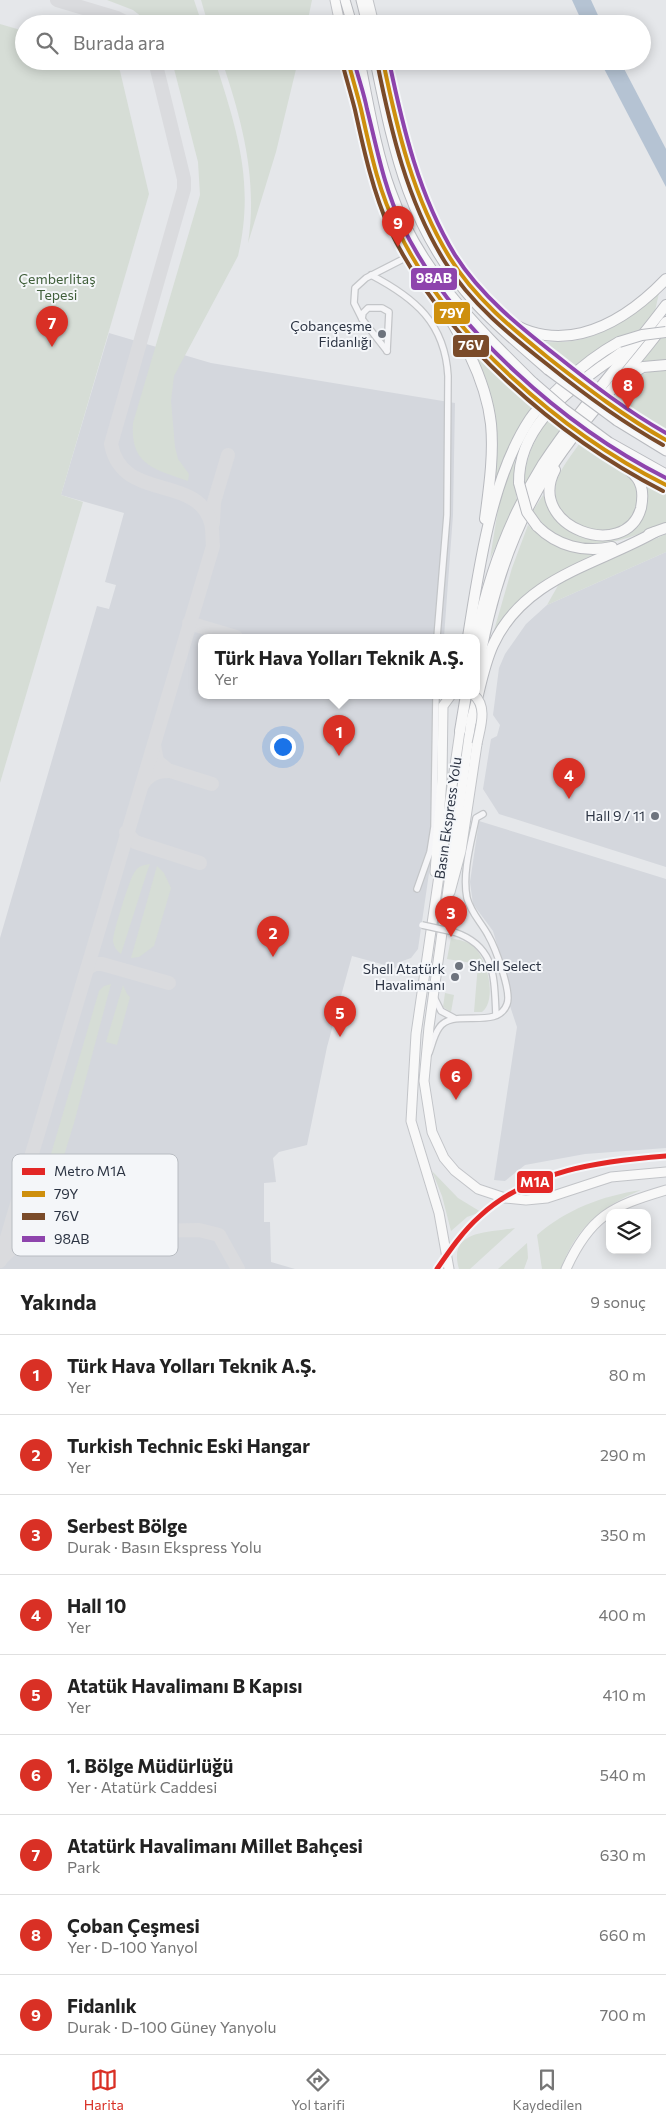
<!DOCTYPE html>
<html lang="tr">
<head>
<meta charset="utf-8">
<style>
  body { margin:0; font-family:Commissioner,sans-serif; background:#f6f6f6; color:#222 }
  .controls { position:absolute; right:15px; bottom:15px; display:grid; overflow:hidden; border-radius:10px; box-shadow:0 2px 12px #0003 }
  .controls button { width:45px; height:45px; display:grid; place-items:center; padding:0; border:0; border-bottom:1px solid #e0e0e0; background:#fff; color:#222; font:25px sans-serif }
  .you { position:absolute; left:282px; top:746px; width:18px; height:18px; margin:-12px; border:4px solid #fff; border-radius:50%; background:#1a73e8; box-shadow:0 0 0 8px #1a73e833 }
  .badge { display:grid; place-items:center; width:32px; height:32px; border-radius:50%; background:#d93025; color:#fff; font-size:16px; font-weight:700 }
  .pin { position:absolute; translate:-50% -41px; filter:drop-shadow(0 1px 2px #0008) }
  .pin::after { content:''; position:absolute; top:26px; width:18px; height:15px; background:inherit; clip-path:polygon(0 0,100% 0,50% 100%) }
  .popup { position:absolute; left:198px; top:634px; width:282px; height:65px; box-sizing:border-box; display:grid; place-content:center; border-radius:10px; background:#fff; filter:drop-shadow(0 1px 4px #0005); font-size:16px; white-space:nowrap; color:#767676 }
  .popup b { font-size:19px; color:#222 }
  .popup::after { content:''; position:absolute; left:50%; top:100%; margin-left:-10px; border:10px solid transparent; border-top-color:#fff }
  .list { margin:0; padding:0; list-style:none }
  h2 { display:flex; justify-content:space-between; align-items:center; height:65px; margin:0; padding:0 20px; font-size:21px }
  h2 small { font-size:16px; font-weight:400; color:#767676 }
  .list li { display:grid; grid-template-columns:32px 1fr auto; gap:15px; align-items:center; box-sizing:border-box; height:80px; padding:0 20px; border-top:1px solid #e0e0e0 }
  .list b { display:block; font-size:19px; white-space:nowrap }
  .list p { margin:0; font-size:16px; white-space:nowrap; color:#767676 }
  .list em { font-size:16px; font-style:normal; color:#767676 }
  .icon { flex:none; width:28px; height:28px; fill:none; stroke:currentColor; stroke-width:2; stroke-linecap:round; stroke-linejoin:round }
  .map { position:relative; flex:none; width:666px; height:1269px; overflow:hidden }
  .search { position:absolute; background:#fff; box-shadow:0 2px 12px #0003; left:15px; right:15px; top:15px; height:55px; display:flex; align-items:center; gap:12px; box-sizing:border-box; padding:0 18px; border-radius:28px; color:#767676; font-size:19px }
  .sheet { height:785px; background:#fff }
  nav { display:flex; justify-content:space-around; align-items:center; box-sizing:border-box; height:70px; border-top:1px solid #e0e0e0; background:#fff; font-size:14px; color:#767676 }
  nav a { display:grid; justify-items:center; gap:2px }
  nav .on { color:#d93025 }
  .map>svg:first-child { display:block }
</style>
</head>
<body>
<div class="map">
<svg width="666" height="1269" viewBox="0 0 666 1269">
  <rect width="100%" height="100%" fill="#e5e7ea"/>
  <g fill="#d4d7dd">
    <path d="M109,333L211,363L455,403L453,515L444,637H202V695H439L436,825L418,949L411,958L397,963L396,968L352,956L327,1047L307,1145L279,1152L273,1158L276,1182L264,1183V1222H270L271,1262L295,1269H0V938L97,606L109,609L116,585L105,582L124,513L61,495Z"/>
    <path d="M666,552V867L499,814L483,789L491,739L497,736L500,725L493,715L499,668L505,654L526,624L547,605Z"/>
    <path d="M479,821L666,879V1148L585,1154L525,1165L505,1181L494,1180L517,1027L510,1006L511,992L493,931L473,904L470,882Z"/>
  </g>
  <g fill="#d6ddd6">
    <path d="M107,0H194L202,24H151L133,10Z"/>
    <path d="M201,0H312L307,24H208Z"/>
    <path d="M0,24L24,31V61H115L120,71L149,194L61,495L83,502L0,783Z"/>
    <path d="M172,61H215C237,130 255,183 238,256L174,376L171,401L175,447L178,459L189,474L188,481C154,469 130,465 133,423L200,195L198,162Z"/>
    <path d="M222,61H298L276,152L248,243C258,180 242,120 222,61Z"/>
    <path d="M659,293L655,311L639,330L628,335L573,372L532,340C583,350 623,326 659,293Z"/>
    <path d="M662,337H666V362L641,363Z"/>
    <path d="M467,338L490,364L536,406L492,493L491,402L486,379Z"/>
    <path d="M666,370V434L613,399C632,378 637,372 666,370Z"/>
    <path d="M548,417L563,428L524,490C523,462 534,441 548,417Z"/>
    <path d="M581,441C594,450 612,458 623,468C633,477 637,486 638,498C643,549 546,536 556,484C559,469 573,454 581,441Z"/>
    <path d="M515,456L514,479L517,501L490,559L499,503Z"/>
    <path d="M649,481L666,488V523C618,543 569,564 533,511L543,495C547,501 548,510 553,516C576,546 602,533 634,527C645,515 649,502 645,485Z"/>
    <path d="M528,525C551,548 567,550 598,553L538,585L524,596L491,641L512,568Z"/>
    <path d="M666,534V552L547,605L560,582Z"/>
    <path d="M150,864L147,872L121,954C117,951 114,947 113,941C113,932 129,881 134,873C138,866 143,865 150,864Z"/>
    <path d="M157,866L164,873L171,888L154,946L139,957L131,958Z"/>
    <path d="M451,938C459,940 467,941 473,946C487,958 498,1000 482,1012H474L478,964L447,959Z"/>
    <path d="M111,984L74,1123L47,1211L41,1205V1188L99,991L104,986Z"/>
    <path d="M123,985L127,994L130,997L117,1045L106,1042Z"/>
    <path d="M445,993L454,995L451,1012L443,1007Z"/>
    <path d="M72,1161L74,1209L70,1219L58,1223L54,1222L55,1214Z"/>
    <path d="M432,1171L458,1198L481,1212L467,1217L451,1231L442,1196Z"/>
    <path d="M641,1190C601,1207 576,1227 561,1269H542L537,1235C567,1209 602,1196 641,1190Z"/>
    <path d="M515,1228L470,1269H459C447,1229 490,1233 515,1228Z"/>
    <path d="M527,1243L528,1258L524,1269H498Z"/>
  </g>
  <g fill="#b5c3d3">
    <path d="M572,0H591L602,24H583Z"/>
    <path d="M600,61H620L666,149V187Z"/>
  </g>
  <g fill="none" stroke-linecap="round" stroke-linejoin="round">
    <g stroke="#dadbde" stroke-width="14">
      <path d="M57,0L117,18L129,24"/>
      <path d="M213,523L214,502L228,455"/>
      <path d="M189,623L236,637"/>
      <path d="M161,768L212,784"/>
      <path d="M142,785C149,774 157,771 169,771L157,761L154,745"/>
      <path d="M126,832L135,842L200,863"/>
      <path d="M88,968L95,964H102L169,983"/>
      <path d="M21,1195C25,1214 31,1226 50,1233"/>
      <path d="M2,1258C16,1243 29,1235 50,1233L199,1230L219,1235L238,1269"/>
      <path d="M0,1261L213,546C212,539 213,530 211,523C197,473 122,503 111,444L184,189V179L155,61"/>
    </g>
    <g stroke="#c3c5c8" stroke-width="8">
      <g id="minor">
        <path d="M371,275C415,298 445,323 448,376L447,515L437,637"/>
        <path d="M362,319L387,351"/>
        <path d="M387,351L389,312L382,308H368L363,313L362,319L354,303L355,288L366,278L411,255"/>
        <path d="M417,889L430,852L434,827L436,695"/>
        <path d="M454,932C496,946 494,977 496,1015"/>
        <path d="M434,997L441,1011L454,1018"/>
        <path d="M429,1053C432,1045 434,1035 439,1028C452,1007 498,1031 507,1004C512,992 495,947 488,935C481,922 471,913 467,898C462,873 471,843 476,818L483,814"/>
      </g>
    </g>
    <g stroke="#c2c4c8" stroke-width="11">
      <g id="primary">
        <path d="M335,0L340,24"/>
        <path d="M368,0L374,24"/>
        <path d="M348,61L352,78"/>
        <path d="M383,61L402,147L434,227"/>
        <path d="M356,93C364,115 366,139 372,161C385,206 404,249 432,286"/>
        <path d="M447,251L468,282L495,311"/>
        <path d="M446,305L524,391"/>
        <path d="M506,322L552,360"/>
        <path d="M629,466L666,485"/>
        <path d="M471,722L429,1027L424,1081L432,1132L444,1158L455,1171L478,1189L505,1198L526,1200L547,1198L611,1177L666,1172"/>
        <path d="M435,872L442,779L443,706L451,695"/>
        <path d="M450,892L461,851L477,744"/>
        <path d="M449,1269L439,1213L411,1121L416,1034L460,731"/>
        <path d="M566,1269C590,1216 612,1206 666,1190"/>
      </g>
    </g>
    <g stroke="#b8babf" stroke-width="11">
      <g id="trunk">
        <path d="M345,0L352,24"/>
        <path d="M361,0L367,24"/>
        <path d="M353,61L359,99"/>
        <path d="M360,61C369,105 376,150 391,191C419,270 475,325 533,382"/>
        <path d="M375,61C394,154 409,230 475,303C497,327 523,348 548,370"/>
        <path d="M414,195L434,236L450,257"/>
        <path d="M617,421L666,451"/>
        <path d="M609,442L666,474"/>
      </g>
    </g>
    <g stroke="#b8babf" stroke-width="12">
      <g id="motorway">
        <path d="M427,281C454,325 485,371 491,424C494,455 489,488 485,519"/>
        <path d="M490,307C550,362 616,331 666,279"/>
        <path d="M625,378L643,367L666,365"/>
        <path d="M623,413L666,436"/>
        <path d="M555,470C525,527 626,563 641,508C643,498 643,486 637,478C629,467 615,460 605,452"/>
        <path d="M519,483C518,431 561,396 599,368C610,360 621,354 630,345"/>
        <path d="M537,526C557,546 584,553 612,547"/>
        <path d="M649,534L666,528"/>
        <path d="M468,637C479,568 491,478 530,419C539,405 553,395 564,383C581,367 599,353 619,342"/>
        <path d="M476,637C488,577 510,517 543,464C580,408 626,358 666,305"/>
        <path d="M476,681C487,608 509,533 549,471C583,418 629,373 666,322"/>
        <path d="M471,722C479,696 482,669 493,645C524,577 597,565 655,532"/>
        <path d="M460,731L466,695"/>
      </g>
    </g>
    <use href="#minor" stroke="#f5f5f7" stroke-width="5.5"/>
    <use href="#primary" stroke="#f8f8f8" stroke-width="9"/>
    <use href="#trunk" stroke="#f8f8f8" stroke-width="9"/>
    <use href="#motorway" stroke="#f8f8f8" stroke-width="10"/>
    <g stroke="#c3c5c8" stroke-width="8" stroke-linecap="butt">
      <path id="minor-bridge" d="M422,925L454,932"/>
    </g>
    <g stroke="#c2c4c8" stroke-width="11" stroke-linecap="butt">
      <g id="primary-bridge">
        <path d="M552,360L623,413"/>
        <path d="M524,391L605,452"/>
        <path d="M474,695C488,707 480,728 477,744"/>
      </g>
    </g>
    <g stroke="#b8babf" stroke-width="11" stroke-linecap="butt">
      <g id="trunk-bridge">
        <path d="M548,370L617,421"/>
        <path d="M533,382L563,408L609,442"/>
      </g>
    </g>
    <g stroke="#b8babf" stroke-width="12" stroke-linecap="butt">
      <g id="motorway-bridge">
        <path d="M619,342L642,335L666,332"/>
        <path d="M519,483L527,512L537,526"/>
      </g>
    </g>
    <use href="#minor-bridge" stroke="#f5f5f7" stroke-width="5.5"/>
    <use href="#primary-bridge" stroke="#f8f8f8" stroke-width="9"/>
    <use href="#trunk-bridge" stroke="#f8f8f8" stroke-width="9"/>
    <use href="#motorway-bridge" stroke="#f8f8f8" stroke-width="10"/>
    <g stroke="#f4f6f9" stroke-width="8">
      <g id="bus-1">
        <path d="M348,61C352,77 357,93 361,109C370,149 378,190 397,228C447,334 562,433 666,485"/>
        <path d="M383,61C397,129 413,198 450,258C475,299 514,330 551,360C588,389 625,417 666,440"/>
      </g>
    </g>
    <g stroke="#f4f6f9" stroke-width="8">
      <g id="bus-2">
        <path d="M342,62C346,78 351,94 355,110C364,151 373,192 390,230C441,337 559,438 663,491"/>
        <path d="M377,62C391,131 407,201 445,262C471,304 510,335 548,365C585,395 622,422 663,445"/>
      </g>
    </g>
    <g stroke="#f4f6f9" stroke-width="8">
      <g id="bus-3">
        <path d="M354,61C358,77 364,93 367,109C377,148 384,188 402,225C451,328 565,427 666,478"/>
        <path d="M389,61C403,128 419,196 455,255C481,296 520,327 557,356C592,384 627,411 666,433"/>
      </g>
    </g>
    <use href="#bus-1" stroke="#ce8f0d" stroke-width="4"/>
    <use href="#bus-2" stroke="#7a4b2a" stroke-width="4"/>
    <use href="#bus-3" stroke="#8e44ad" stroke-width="4"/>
    <g stroke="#f4f6f9" stroke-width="9">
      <path id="metro-1" d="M437,1269C450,1250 463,1231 480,1216C530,1170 601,1161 666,1156"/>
    </g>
    <use href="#metro-1" stroke="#e32726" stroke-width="5"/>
  </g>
  <g fill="#6d737d" stroke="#f4f6f9" stroke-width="2">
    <circle cx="382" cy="334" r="5"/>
    <circle cx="655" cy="816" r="5"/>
    <circle cx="459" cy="966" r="5"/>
    <circle cx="455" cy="977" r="5"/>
  </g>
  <g text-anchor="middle" stroke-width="4" stroke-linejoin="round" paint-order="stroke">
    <g font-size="14" fill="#405f3a" stroke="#f4f6f9">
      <text x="57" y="284">Çemberlitaş<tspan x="57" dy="16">Tepesi</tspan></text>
    </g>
    <g font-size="14" fill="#2c3443" stroke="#f4f6f9" text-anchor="end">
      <text x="372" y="331">Çobançeşme<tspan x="372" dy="16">Fidanlığı</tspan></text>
      <text x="645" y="821">Hall 9 / 11</text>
      <text x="469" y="971" text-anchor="start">Shell Select</text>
      <text x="445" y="974">Shell Atatürk<tspan x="445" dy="16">Havalimanı</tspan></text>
    </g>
    <g font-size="14" fill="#2c3443" stroke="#f4f6f9">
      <text transform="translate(448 818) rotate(-82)" y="5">Basın Ekspress Yolu</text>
    </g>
  </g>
  <rect x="12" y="1154" width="166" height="102" rx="8" fill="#f4f6f9" stroke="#b8bcc2" stroke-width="1"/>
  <rect x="22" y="1168" width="23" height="7" fill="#e32726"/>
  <rect x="22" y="1191" width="23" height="6" fill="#ce8f0d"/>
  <rect x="22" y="1213" width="23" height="7" fill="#7a4b2a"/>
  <rect x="22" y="1236" width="23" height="6" fill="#8e44ad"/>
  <g font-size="14" fill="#2c3443">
    <text x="54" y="1176">Metro M1A</text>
    <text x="54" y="1199">79Y</text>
    <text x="54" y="1221">76V</text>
    <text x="54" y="1244">98AB</text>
  </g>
  <g stroke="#f4f6f9" stroke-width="2">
    <rect x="410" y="267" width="48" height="24" rx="5" fill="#8e44ad"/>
    <rect x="433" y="301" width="38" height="24" rx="5" fill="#ce8f0d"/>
    <rect x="452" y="334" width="38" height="24" rx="5" fill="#7a4b2a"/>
    <rect x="516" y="1170" width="38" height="24" rx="5" fill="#e32726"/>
  </g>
  <g font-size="14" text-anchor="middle" font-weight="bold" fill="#fff">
    <text x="434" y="283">98AB</text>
    <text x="452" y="318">79Y</text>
    <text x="471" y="350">76V</text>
    <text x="535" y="1187">M1A</text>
  </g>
</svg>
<div class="controls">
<button><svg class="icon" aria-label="layers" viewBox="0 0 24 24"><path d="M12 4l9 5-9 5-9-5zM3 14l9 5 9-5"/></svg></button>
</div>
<div class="you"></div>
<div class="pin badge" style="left:339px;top:756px">1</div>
<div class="popup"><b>Türk Hava Yolları Teknik A.Ş.</b>Yer</div>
<div class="pin badge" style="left:273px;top:957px">2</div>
<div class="pin badge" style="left:451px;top:937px">3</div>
<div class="pin badge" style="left:569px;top:799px">4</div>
<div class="pin badge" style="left:340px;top:1037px">5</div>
<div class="pin badge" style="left:456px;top:1100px">6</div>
<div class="pin badge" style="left:52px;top:347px">7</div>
<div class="pin badge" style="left:628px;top:409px">8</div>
<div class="pin badge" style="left:398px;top:247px">9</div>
<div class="search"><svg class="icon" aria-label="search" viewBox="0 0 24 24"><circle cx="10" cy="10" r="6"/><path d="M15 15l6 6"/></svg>Burada ara</div>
</div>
<section class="sheet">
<h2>Yakında<small>9 sonuç</small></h2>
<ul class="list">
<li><span class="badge">1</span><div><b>Türk Hava Yolları Teknik A.Ş.</b><p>Yer</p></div><em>80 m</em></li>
<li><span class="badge">2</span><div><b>Turkish Technic Eski Hangar</b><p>Yer</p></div><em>290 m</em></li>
<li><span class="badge">3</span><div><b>Serbest Bölge</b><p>Durak · Basın Ekspress Yolu</p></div><em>350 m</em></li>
<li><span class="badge">4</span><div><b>Hall 10</b><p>Yer</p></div><em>400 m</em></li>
<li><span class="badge">5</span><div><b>Atatük Havalimanı B Kapısı</b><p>Yer</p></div><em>410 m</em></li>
<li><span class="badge">6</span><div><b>1. Bölge Müdürlüğü</b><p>Yer · Atatürk Caddesi</p></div><em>540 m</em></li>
<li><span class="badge">7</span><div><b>Atatürk Havalimanı Millet Bahçesi</b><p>Park</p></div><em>630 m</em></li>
<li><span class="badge">8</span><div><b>Çoban Çeşmesi</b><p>Yer · D-100 Yanyol</p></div><em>660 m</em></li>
<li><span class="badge">9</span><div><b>Fidanlık</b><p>Durak · D-100 Güney Yanyolu</p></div><em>700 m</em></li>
</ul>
</section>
<nav>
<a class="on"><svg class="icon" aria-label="map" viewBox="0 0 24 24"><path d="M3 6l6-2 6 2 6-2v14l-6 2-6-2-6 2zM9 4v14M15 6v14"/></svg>Harita</a>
<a><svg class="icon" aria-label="directions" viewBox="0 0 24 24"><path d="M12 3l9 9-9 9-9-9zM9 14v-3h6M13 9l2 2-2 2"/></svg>Yol tarifi</a>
<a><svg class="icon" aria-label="saved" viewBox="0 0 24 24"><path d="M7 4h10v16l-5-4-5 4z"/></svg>Kaydedilen</a>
</nav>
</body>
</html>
